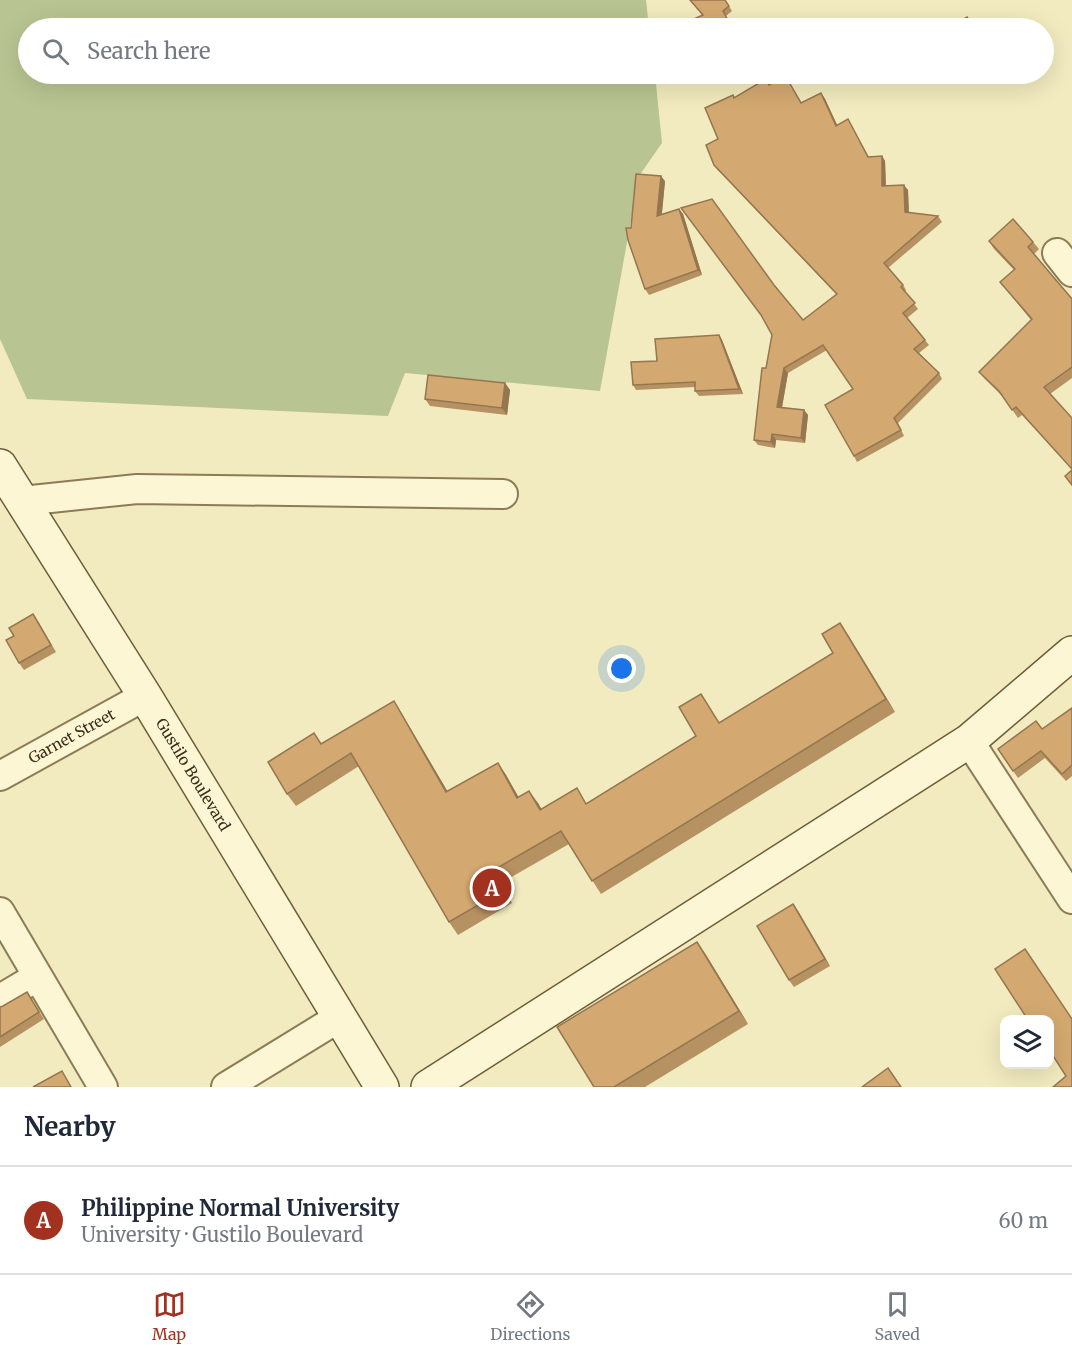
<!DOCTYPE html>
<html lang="en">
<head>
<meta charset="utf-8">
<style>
  body { margin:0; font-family:Merriweather,serif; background:#f2f2f3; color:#1f2937 }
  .controls { position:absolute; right:18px; bottom:18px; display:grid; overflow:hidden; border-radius:12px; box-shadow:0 6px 24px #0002 }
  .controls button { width:54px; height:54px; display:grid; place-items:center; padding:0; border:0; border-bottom:2px solid #e0e1e3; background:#fff; color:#1f2937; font:30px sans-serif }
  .you { position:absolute; left:622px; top:669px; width:21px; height:21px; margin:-15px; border:4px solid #fff; border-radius:50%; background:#1a73e8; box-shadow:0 0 0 9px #1a73e833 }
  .badge { display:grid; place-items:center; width:39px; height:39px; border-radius:50%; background:#a2321f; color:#fff; font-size:20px; font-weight:700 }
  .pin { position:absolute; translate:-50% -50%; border:3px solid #fff; box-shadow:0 2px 6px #0006 }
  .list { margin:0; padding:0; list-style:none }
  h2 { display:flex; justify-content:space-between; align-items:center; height:78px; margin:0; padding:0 24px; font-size:26px }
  h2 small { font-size:20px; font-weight:400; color:#747a83 }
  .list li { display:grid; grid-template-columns:39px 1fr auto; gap:18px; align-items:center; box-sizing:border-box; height:108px; padding:0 24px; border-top:2px solid #e0e1e3 }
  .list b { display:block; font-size:22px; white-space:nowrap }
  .list p { margin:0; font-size:20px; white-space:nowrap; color:#747a83 }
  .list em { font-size:20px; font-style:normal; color:#747a83 }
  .icon { flex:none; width:33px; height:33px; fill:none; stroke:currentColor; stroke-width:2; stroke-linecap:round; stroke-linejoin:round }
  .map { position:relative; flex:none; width:1072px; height:1087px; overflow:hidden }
  .search { position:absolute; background:#fff; box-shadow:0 6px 24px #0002; left:18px; right:18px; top:18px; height:66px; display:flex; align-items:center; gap:15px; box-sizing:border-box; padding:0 21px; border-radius:33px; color:#747a83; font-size:22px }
  .sheet { height:186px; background:#fff }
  nav { display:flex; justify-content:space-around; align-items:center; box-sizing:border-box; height:84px; border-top:2px solid #e0e1e3; background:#fff; font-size:16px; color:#747a83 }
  nav a { display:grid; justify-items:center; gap:3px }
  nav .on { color:#a2321f }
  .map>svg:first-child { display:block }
</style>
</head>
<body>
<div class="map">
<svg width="1072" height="1087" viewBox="0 0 1072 1087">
  <rect width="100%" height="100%" fill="#f2ebbf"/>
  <path fill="#b8c592" d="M0,0H646L649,28H28V74H655L662,143L639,176L600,391L405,373L388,416L27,399L0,339Z"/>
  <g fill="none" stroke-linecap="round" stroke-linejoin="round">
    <g stroke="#8d7b56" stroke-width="32">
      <g id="street">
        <path d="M1057,253L1072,272"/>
        <path d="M22,501L137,489L503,494"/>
        <path d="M969,741L1072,899"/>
        <path id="s1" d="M0,776L145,696"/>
        <path d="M0,912L103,1087"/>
        <path d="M0,999L37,977"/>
        <path d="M226,1087L340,1017"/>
      </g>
    </g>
    <g stroke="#6f5c39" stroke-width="36">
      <g id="secondary">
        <path id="s2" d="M0,466L145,696L382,1087"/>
        <path d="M428,1087L969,741L1072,653"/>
      </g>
    </g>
    <use href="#street" stroke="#fcf6d4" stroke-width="28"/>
    <use href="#secondary" stroke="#fcf6d4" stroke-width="33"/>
  </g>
  <g fill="#b69161">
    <path d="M690,0H725L732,11L726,16L702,15Z"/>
    <path d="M785,75L802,103L821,93L825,99L837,125L848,119L869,157L882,156L885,161L886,186L908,190L909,213L938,216L942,222L888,268L903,285L906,290L905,292L918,309L907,318L929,345L919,353L939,373L942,379L898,423L904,436L857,462L854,456L853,389L827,350L788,373L782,408L804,410L808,415L805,443L776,440L775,448L758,445L754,440L772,335L774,285L803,320L836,294L718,170L714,165L718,139L734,98L770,84Z"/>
    <path d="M665,181L662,214L679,209L683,214L702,275L649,295L645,289L631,228Z"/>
    <path d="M989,241L1033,242L1039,249L1034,254L1072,299V378L1050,394L1072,418V486L1065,476L1072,470L1022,415L1018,418L1004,398L985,379L979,372L1031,320L1000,282L1014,270L994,249Z"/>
    <path d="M719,335L722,340L743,394L699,396L695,391V387L636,390L633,385L657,361Z"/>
    <path d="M505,383L510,390L507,415L430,406L425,399Z"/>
    <path d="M38,621L56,652L24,670L19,663L14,636Z"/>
    <path d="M848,635L895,712L601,894L569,844L501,883L512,903L458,935L449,922L359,766L296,806L287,794L322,744L394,701L402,714L447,791L498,763L506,775L518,797L538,803L542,810L587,804L696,736L701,694L719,723L833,653Z"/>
    <path d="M1072,708V776L1066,781L1045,758L1018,778L998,749L1042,729Z"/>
    <path d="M798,911L830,966L794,987L789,980Z"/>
    <path d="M697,942L706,955L748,1024L645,1087H594Z"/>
    <path d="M27,992L44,1019L0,1047V1007L3,1006Z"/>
  </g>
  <g fill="#94764f">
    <path d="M821,93L825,99L840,131L836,126Z"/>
    <path d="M882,156L885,161L886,192L882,186Z"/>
    <path d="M661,176L665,181L661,221L657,216Z"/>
    <path d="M904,185L908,190L909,218L905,212Z"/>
    <path d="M679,209L683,214L702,275L698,270Z"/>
    <path d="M719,335L722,340L743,394L739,389Z"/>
    <path d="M784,368L788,373L781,412L777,407Z"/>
    <path d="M505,383L510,390L507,415L502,408Z"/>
    <path d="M804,410L808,415L805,443L801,438Z"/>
    <path d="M772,434L776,440L775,448L771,442Z"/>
    <path d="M840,623L848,635L895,712L886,699Z"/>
    <path d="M394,701L402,714L455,804L446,792Z"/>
    <path d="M498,763L506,775L526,810L517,798Z"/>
    <path d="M529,791L538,803L549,823L540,810Z"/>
    <path d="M492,871L501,883L512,903L504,890Z"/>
    <path d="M793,904L798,911L830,966L825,959Z"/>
    <path d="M697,942L706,955L748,1024L739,1011Z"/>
  </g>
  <g fill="#d4a971" stroke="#94764f" stroke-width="1.5">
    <path d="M690,0H725L729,6L723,11L732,28H693L689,21L703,15Z"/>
    <path d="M967,17L974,28H949Z"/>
    <path d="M785,75L801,103L821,93L836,126L848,119L868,157L882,156V186L904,185L905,212L938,216L884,263L903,285L901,287L915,303L903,313L925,340L914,349L939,373L894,418L901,430L854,456L825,405L853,389L823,345L784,368L777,407L804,410L801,438L772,434L771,442L754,440L762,368H766L772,335L761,315L681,208L712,199L774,285L803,320L837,294L714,165L706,145L718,139L705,108L733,95L734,98L766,79L769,85Z"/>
    <path d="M636,174L661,176L657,216L679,209L698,270L645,289L628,240L626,228H631Z"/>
    <path d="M1013,219L1033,242L1028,247L1072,299V367L1044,387L1072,418V469L1016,407L1012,410L999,391L979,372L1032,319L1000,282L1015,269L989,241Z"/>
    <path d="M719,335L739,389L695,391V382L633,385L631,362L657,361L655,339Z"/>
    <path d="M428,375L505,383L502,408L425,399Z"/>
    <path d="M1072,470V485L1065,476Z"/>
    <path d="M33,614L51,645L19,663L6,640L14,636L9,628Z"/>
    <path d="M840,623L886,699L592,881L561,831L492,871L504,890L449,922L351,753L287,794L268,762L314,733L321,744L394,701L446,792L498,763L517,798L529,791L540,810L577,788L586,804L696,736L679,707L701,694L719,723L833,653L822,634Z"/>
    <path d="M1072,708V765L1062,774L1041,751L1013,771L998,749L1036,721L1042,729Z"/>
    <path d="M793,904L825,959L789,980L757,926Z"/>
    <path d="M697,942L739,1011L614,1087H594L557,1027Z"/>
    <path d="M1025,949L1072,1019V1087H1053L1066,1076L1050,1051V1020H1028L995,969Z"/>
    <path d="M27,992L39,1012L0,1037V1007L3,1006Z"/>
    <path d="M888,1068L901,1087H862Z"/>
    <path d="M62,1071L71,1087H33Z"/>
  </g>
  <g text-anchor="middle" stroke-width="4.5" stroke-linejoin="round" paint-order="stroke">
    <g font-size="15" fill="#3b2f1c" stroke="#f9f3d0">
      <text dy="5" stroke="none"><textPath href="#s1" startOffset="82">Garnet Street</textPath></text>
      <text dy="5" stroke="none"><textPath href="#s2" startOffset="364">Gustilo Boulevard</textPath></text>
    </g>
  </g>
</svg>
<div class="controls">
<button><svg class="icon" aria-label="layers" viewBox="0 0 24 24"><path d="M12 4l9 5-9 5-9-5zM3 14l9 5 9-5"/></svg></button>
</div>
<div class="you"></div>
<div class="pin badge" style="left:492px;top:888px">A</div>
<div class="search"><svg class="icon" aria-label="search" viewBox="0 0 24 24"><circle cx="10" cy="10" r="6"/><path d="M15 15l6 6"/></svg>Search here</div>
</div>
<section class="sheet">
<h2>Nearby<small></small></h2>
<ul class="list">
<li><span class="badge">A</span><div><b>Philippine Normal University</b><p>University · Gustilo Boulevard</p></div><em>60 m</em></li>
</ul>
</section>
<nav>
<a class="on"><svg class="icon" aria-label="map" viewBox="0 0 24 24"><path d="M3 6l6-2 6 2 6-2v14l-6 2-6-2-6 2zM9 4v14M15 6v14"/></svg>Map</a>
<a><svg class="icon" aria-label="directions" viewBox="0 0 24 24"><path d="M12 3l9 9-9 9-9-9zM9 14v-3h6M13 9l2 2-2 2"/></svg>Directions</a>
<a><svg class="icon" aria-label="saved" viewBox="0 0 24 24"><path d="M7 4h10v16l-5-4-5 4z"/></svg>Saved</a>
</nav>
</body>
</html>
